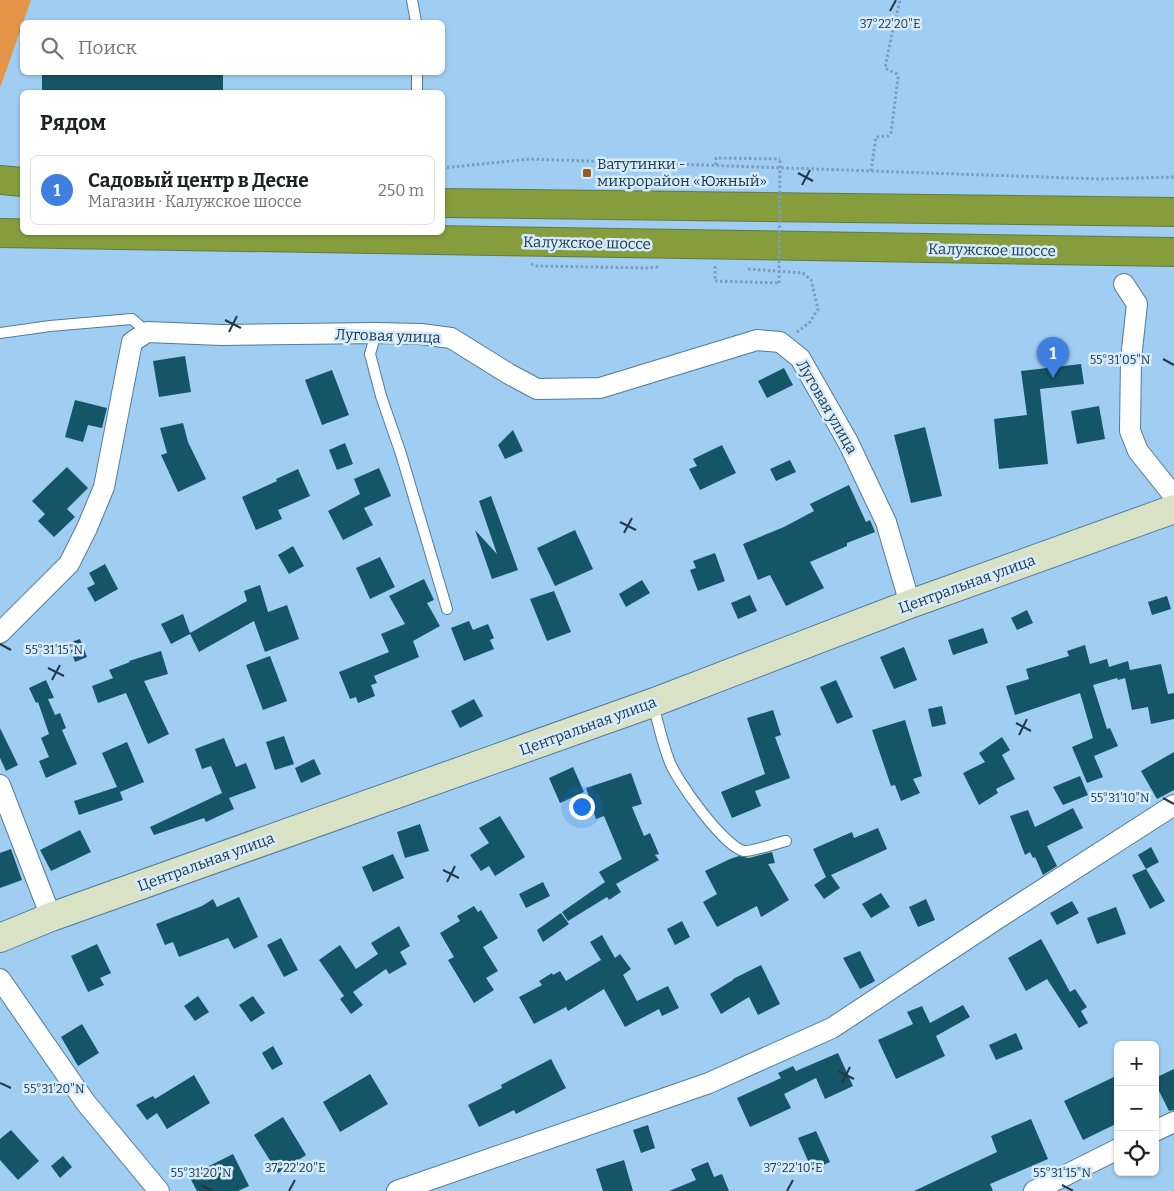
<!DOCTYPE html>
<html lang="ru">
<head>
<meta charset="utf-8">
<style>
  body { margin:0; font-family:Bitter,serif; background:#f2f2f2; color:#202124 }
  .controls { position:absolute; right:15px; bottom:15px; display:grid; overflow:hidden; border-radius:8px; box-shadow:0 1px 4px #0004 }
  .controls button { width:45px; height:45px; display:grid; place-items:center; padding:0; border:0; border-bottom:1px solid #e0e0e0; background:#fff; color:#202124; font:25px sans-serif }
  .you { position:absolute; left:581px; top:806px; width:18px; height:18px; margin:-12px; border:4px solid #fff; border-radius:50%; background:#1a73e8; box-shadow:0 0 0 8px #1a73e833 }
  .badge { display:grid; place-items:center; width:32px; height:32px; border-radius:50%; background:#d93025; color:#fff; font-size:16px; font-weight:700 }
  .pin { position:absolute; translate:-50% -41px; filter:drop-shadow(0 1px 2px #0008) }
  .pin::after { content:''; position:absolute; top:26px; width:18px; height:15px; background:inherit; clip-path:polygon(0 0,100% 0,50% 100%) }
  .list { margin:0; padding:0; list-style:none }
  h2 { display:flex; justify-content:space-between; align-items:center; height:65px; margin:0; padding:0 20px; font-size:21px }
  h2 small { font-size:16px; font-weight:400; color:#757577 }
  .list li { display:grid; grid-template-columns:32px 1fr auto; gap:15px; align-items:center; box-sizing:border-box; height:70px; margin:0 10px 10px; padding:0 10px; border:1px solid #e0e0e0; border-radius:8px }
  .list b { display:block; font-size:19px; white-space:nowrap }
  .list p { margin:0; font-size:16px; white-space:nowrap; color:#757577 }
  .list em { font-size:16px; font-style:normal; color:#757577 }
  .icon { flex:none; width:28px; height:28px; fill:none; stroke:currentColor; stroke-width:2; stroke-linecap:round; stroke-linejoin:round }
  .map { position:relative; flex:none; width:1174px; height:1191px; overflow:hidden }
  .search { position:absolute; background:#fff; box-shadow:0 1px 4px #0004; left:20px; top:20px; width:425px; height:55px; display:flex; align-items:center; gap:12px; box-sizing:border-box; padding:0 18px; border-radius:8px; color:#757577; font-size:19px }
  .panel { position:absolute; background:#fff; box-shadow:0 1px 4px #0004; left:20px; top:90px; width:425px; height:145px; border-radius:8px }
  .map>svg:first-child { display:block }
</style>
</head>
<body>
<div class="map">
<svg width="1174" height="1191" viewBox="0 0 1174 1191">
  <rect width="100%" height="100%" fill="#a0cef2"/>
  <path fill="#e49548" d="M0,0H31L0,88Z"/>
  <g fill="#155568">
    <rect x="42" y="72" width="181" height="20"/>
    <path d="M185,356L191,392L159,397L153,361Z"/>
    <path d="M1081,364L1084,384L1040,389L1048,464L999,469L994,419L1027,415L1021,371Z"/>
    <path d="M784,368L793,385L767,398L758,381Z"/>
    <path d="M332,370L349,415L322,425L305,380Z"/>
    <path d="M75,400L107,408L102,428L88,425L83,442L65,437Z"/>
    <path d="M1099,406L1105,439L1077,444L1071,411Z"/>
    <path d="M183,423L188,442L206,479L178,492L161,455L167,453L160,428Z"/>
    <path d="M925,427L942,496L911,503L894,435Z"/>
    <path d="M513,430L523,451L505,459L498,445Z"/>
    <path d="M345,443L353,464L337,470L329,450Z"/>
    <path d="M722,445L736,473L700,490L689,469L697,466L693,459Z"/>
    <path d="M790,460L796,472L776,481L770,469Z"/>
    <path d="M67,467L88,488L67,509L75,517L54,537L38,521L45,514L32,501Z"/>
    <path d="M379,468L391,496L364,508L373,525L343,540L328,511L360,494L354,479Z"/>
    <path d="M298,469L310,496L278,510L282,519L256,530L242,497L277,481L276,479Z"/>
    <path d="M849,485L866,522L870,520L875,532L847,543V546L810,562L824,588L786,606L770,575L758,580L743,544L784,527L814,511L810,504Z"/>
    <path d="M491,496L518,570L492,579L475,530L497,554L479,501Z"/>
    <path d="M575,530L593,569L555,586L537,548Z"/>
    <path d="M293,546L304,566L289,574L278,555Z"/>
    <path d="M715,553L725,581L698,591L690,570L696,568L693,561Z"/>
    <path d="M380,557L395,587L370,599L356,568Z"/>
    <path d="M105,564L118,589L95,602L87,588L95,584L89,573Z"/>
    <path d="M424,579L434,600L427,603L440,626L413,641L419,657L374,676L377,683L371,685L375,696L358,703L356,697L350,699L339,672L389,652L381,634L405,624L389,596Z"/>
    <path d="M642,580L650,593L626,607L619,594Z"/>
    <path d="M260,585L268,612L287,605L299,639L265,652L254,621L199,652L190,634L171,644L161,624L183,614L190,633L247,601L244,591Z"/>
    <path d="M554,591L571,632L547,641L530,599Z"/>
    <path d="M750,595L757,611L738,619L731,603Z"/>
    <path d="M1167,596L1171,609L1152,615L1148,602Z"/>
    <path d="M1027,610L1033,623L1017,630L1011,618Z"/>
    <path d="M469,621L473,630L488,624L494,638L490,640L494,649L464,661L451,628Z"/>
    <path d="M983,628L988,643L953,655L948,640Z"/>
    <path d="M80,639L87,657L75,662L68,643Z"/>
    <path d="M1085,645L1090,664L1107,659L1109,667L1128,661L1130,670L1161,664L1168,694L1174,693V719L1151,724L1148,707L1132,710L1125,678L1118,680L1117,678L1093,685L1107,729L1110,728L1118,746L1094,756L1103,777L1087,783L1072,747L1093,738L1080,693L1015,715L1006,686L1029,679L1026,669L1069,656L1067,651Z"/>
    <path d="M904,647L917,680L894,689L880,657Z"/>
    <path d="M161,651L168,674L144,681L169,734L148,744L126,693L98,703L92,686L113,678L109,670L130,662L129,661Z"/>
    <path d="M270,656L287,701L263,710L246,665Z"/>
    <path d="M46,680L54,698L48,699L55,715L60,713L66,728L62,730L77,764L46,778L39,761L49,757L41,738L49,734L38,702L36,703L29,688Z"/>
    <path d="M836,680L853,717L837,724L820,687Z"/>
    <path d="M474,699L483,716L460,728L451,711Z"/>
    <path d="M942,706L946,724L932,727L928,709Z"/>
    <path d="M773,710L781,735L775,737L790,778L755,791L761,806L732,818L721,792L765,774L747,718Z"/>
    <path d="M905,720L922,776L913,779L920,793L901,801L895,785L891,786L872,730Z"/>
    <path d="M0,728L18,765L6,771L0,758Z"/>
    <path d="M284,736L294,764L275,770L266,742Z"/>
    <path d="M1002,737L1010,750L1002,755L1015,779L996,789L998,793L979,805L963,773L985,762L979,753Z"/>
    <path d="M224,738L236,767L246,763L256,788L229,798L234,809L206,822L204,818L154,835L150,827L222,793L211,766L202,769L195,749Z"/>
    <path d="M127,742L144,782L120,792L123,800L79,815L74,801L117,787L102,753Z"/>
    <path d="M1174,752V790L1157,799L1141,771Z"/>
    <path d="M314,759L321,774L301,783L295,768Z"/>
    <path d="M573,767L584,792L560,803L549,778Z"/>
    <path d="M631,773L642,804L632,807L644,836L650,833L659,854L655,855L659,860L616,884L621,892L609,900L607,897L568,921L562,912L605,882L599,872L622,859L604,816L596,819L586,788Z"/>
    <path d="M1080,776L1088,795L1063,805L1053,787Z"/>
    <path d="M1073,808L1083,828L1047,846L1057,866L1043,875L1035,857L1033,858L1030,852L1025,855L1010,816L1028,810L1035,827Z"/>
    <path d="M500,816L525,857L495,876L489,866L481,871L470,855L489,843L479,828Z"/>
    <path d="M420,824L429,851L405,858L397,832Z"/>
    <path d="M878,828L887,849L831,875L840,888L824,899L814,885L826,877L813,849L852,832L854,838Z"/>
    <path d="M80,830L91,852L51,871L40,850Z"/>
    <path d="M1151,847L1159,862L1146,869L1138,855Z"/>
    <path d="M11,849L22,880L0,888V853Z"/>
    <path d="M772,852L775,863L768,864L789,900L761,917L757,906L717,927L703,902L717,894L705,871L730,859L739,856L749,858Z"/>
    <path d="M393,854L404,878L373,892L362,867Z"/>
    <path d="M1146,869L1165,901L1150,909L1132,875Z"/>
    <path d="M543,882L550,896L526,908L519,894Z"/>
    <path d="M881,893L890,907L871,918L862,904Z"/>
    <path d="M239,897L258,937L234,949L228,938L179,957L173,942L165,945L156,924L202,906L213,899L217,907Z"/>
    <path d="M926,899L935,920L918,927L909,907Z"/>
    <path d="M1072,901L1079,913L1057,925L1050,913Z"/>
    <path d="M474,906L478,912L481,910L498,938L483,947L498,971L486,978L494,990L474,1003L448,960L454,957L440,933L460,921L457,916Z"/>
    <path d="M1116,907L1126,934L1097,944L1087,918Z"/>
    <path d="M561,913L569,924L543,942L537,930Z"/>
    <path d="M682,921L690,937L675,945L667,929Z"/>
    <path d="M399,926L410,946L400,952L407,964L389,974L386,969L353,992L363,1005L351,1014L340,999L344,996L319,960L340,945L356,969L378,954L371,943Z"/>
    <path d="M602,935L615,958L620,954L631,969L623,975L637,1001L668,986L679,1008L662,1016L659,1009L625,1027L604,989L568,1011L566,1007L534,1024L519,997L542,985L539,981L552,973L553,975L560,971L566,981L601,960L590,942Z"/>
    <path d="M281,938L298,970L284,977L267,945Z"/>
    <path d="M1041,939L1070,992L1075,989L1087,1007L1081,1011L1088,1023L1079,1028L1047,979L1026,991L1008,958Z"/>
    <path d="M97,944L111,973L100,978L104,985L88,992L71,956Z"/>
    <path d="M860,951L875,981L860,989L843,958Z"/>
    <path d="M761,965L780,1004L758,1015L749,997L721,1014L710,994L733,980V979Z"/>
    <path d="M198,996L209,1012L195,1021L184,1006Z"/>
    <path d="M253,996L265,1013L251,1022L239,1005Z"/>
    <path d="M963,1005L970,1017L936,1036L945,1056L896,1079L878,1040L913,1024L907,1012L922,1006L930,1023Z"/>
    <path d="M82,1024L99,1053L78,1066L61,1037Z"/>
    <path d="M1016,1033L1023,1049L996,1060L989,1045Z"/>
    <path d="M273,1046L283,1064L272,1070L262,1053Z"/>
    <path d="M838,1053L853,1086L825,1099L816,1078L784,1094L791,1108L750,1127L737,1098L781,1078L778,1073L793,1066L796,1071Z"/>
    <path d="M551,1059L566,1088L516,1114L514,1110L479,1127L468,1105L502,1088L501,1085Z"/>
    <path d="M1174,1069V1110L1169,1111L1155,1083V1078Z"/>
    <path d="M370,1074L388,1104L340,1132L323,1102Z"/>
    <path d="M194,1075L210,1103L167,1129L157,1113L147,1120L136,1105L153,1096L155,1099Z"/>
    <path d="M1118,1075V1123L1083,1140L1064,1101Z"/>
    <path d="M283,1117L306,1155L278,1173L254,1135Z"/>
    <path d="M1031,1119L1048,1159L990,1184L993,1191H914L997,1152L991,1136Z"/>
    <path d="M648,1125L655,1148L641,1153L633,1130Z"/>
    <path d="M11,1130L39,1161L18,1180L0,1160V1139Z"/>
    <path d="M816,1131L830,1162L812,1170L798,1138Z"/>
    <path d="M233,1154L249,1186L238,1191H197L189,1176Z"/>
    <path d="M63,1156L72,1167L60,1178L51,1166Z"/>
    <path d="M624,1160L633,1191H603L596,1169Z"/>
    <path d="M708,1162L714,1177L722,1174L729,1191H669L696,1180L691,1169Z"/>
  </g>
  <g fill="none" stroke-linecap="round" stroke-linejoin="round">
    <g stroke="#507b9b" stroke-width="12">
      <g id="lane">
        <path d="M412,0L416,22"/>
        <path d="M417,92V72"/>
        <path d="M0,333L50,326L132,319L147,332"/>
        <path d="M376,333L370,354L381,396L401,454L447,609"/>
        <path d="M653,704C658,722 662,742 669,760C675,779 725,848 744,851C752,852 776,843 786,841"/>
      </g>
    </g>
    <g stroke="#507b9b" stroke-width="22">
      <g id="street">
        <path d="M1124,284L1137,304L1131,359L1130,431L1138,451L1174,496"/>
        <path d="M0,633L69,564L87,528L104,487L132,342L147,332L221,335L376,333L421,334L451,338L509,374L537,389L600,388L757,340L780,342L800,358L848,442L886,522L910,604"/>
        <path d="M0,785L51,917"/>
        <path d="M0,979L86,1103L159,1191"/>
        <path d="M1155,1131L1174,1122"/>
        <path d="M397,1191L709,1083L832,1028L1000,917L1174,805"/>
        <path d="M1034,1191L1118,1149"/>
      </g>
    </g>
    <g stroke="#507b9b" stroke-width="30">
      <path id="secondary" d="M0,938L51,917L652,703L910,604L1174,509"/>
    </g>
    <g stroke="#637a40" stroke-width="30">
      <g id="highway">
        <path d="M0,180L22,182"/>
        <path d="M442,203L1174,212"/>
        <path d="M0,233L1174,252"/>
      </g>
    </g>
    <g stroke="#799fbc" stroke-width="3" stroke-dasharray="2.5 2.5" stroke-linecap="butt">
      <path d="M716,165V158L780,159"/>
      <path d="M442,168L530,159L1100,179L1174,177"/>
      <path d="M871,171L876,137L888,136L891,133L898,78L897,74L885,68L893,29L900,0"/>
      <path d="M531,264L536,266L649,268L659,267"/>
      <path d="M715,266V281L779,283"/>
      <path d="M748,269L803,273L811,280L818,309L810,322L796,333"/>
    </g>
    <use href="#lane" stroke="#fff" stroke-width="10"/>
    <use href="#street" stroke="#fff" stroke-width="20"/>
    <use href="#secondary" stroke="#dae2c5" stroke-width="28"/>
    <use href="#highway" stroke="#859d3d" stroke-width="28"/>
    <path stroke="#799fbc" stroke-width="3" stroke-dasharray="2.5 2.5" stroke-linecap="butt" d="M779,283L780,159"/>
  </g>
  <path fill="none" stroke="#253846" stroke-width="2" d="M890,11L896,0M798,173L813,181M802,185L810,170M225,320L241,328M229,332L237,316M1163,359L1174,365M620,522L636,530M624,533L632,518M0,644L11,650M48,668L64,676M52,680L60,665M1016,723L1031,731M1019,735L1027,719M1163,798L1174,804M443,870L459,878M447,882L455,866M838,1071L854,1079M0,1083L11,1088M842,1083L850,1067M201,1185L213,1191M1062,1185L1073,1191M289,1191L295,1180M787,1191L793,1180"/>
  <rect fill="#985c1e" stroke="#d5ecfe" stroke-width="2" x="582" y="168" width="10" height="10" rx="2.5"/>
  <g text-anchor="middle" stroke-width="5" stroke-linejoin="round" paint-order="stroke">
    <g font-size="15" fill="#253846" stroke="#d5ecfe" text-anchor="start">
      <text x="597" y="169">Ватутинки -<tspan x="597" dy="17">микрорайон «Южный»</tspan></text>
    </g>
    <g font-size="15" fill="#253846" stroke="#d5ecfe">
      <text transform="translate(587 243) rotate(1)" y="5">Калужское шоссе</text>
      <text transform="translate(992 250) rotate(1)" y="5">Калужское шоссе</text>
      <text transform="translate(388 336) rotate(2)" y="5">Луговая улица</text>
      <text transform="translate(827 407) rotate(60)" y="5">Луговая улица</text>
      <text transform="translate(967 584) rotate(-20)" y="5">Центральная улица</text>
      <text transform="translate(588 726) rotate(-20)" y="5">Центральная улица</text>
      <text transform="translate(206 862) rotate(-20)" y="5">Центральная улица</text>
    </g>
  </g>
  <g font-size="12" text-anchor="middle" fill="#253846" stroke="#d5ecfe" stroke-width="5" stroke-linejoin="round" paint-order="stroke">
    <text x="890" y="28">37°22'20"E</text>
    <text x="1120" y="364">55°31'05"N</text>
    <text x="54" y="654">55°31'15"N</text>
    <text x="1120" y="802">55°31'10"N</text>
    <text x="54" y="1093">55°31'20"N</text>
    <text x="295" y="1172">37°22'20"E</text>
    <text x="793" y="1172">37°22'10"E</text>
    <text x="201" y="1177">55°31'20"N</text>
    <text x="1062" y="1177">55°31'15"N</text>
  </g>
</svg>
<div class="controls">
<button>+</button>
<button>−</button>
<button><svg class="icon" aria-label="locate" viewBox="0 0 24 24"><circle cx="12" cy="12" r="6"/><path d="M12 2v4M12 18v4M2 12h4M18 12h4"/></svg></button>
</div>
<div class="you"></div>
<div class="pin badge" style="left:1053px;top:378px;background:#3f7fe0">1</div>
<div class="search"><svg class="icon" aria-label="search" viewBox="0 0 24 24"><circle cx="10" cy="10" r="6"/><path d="M15 15l6 6"/></svg>Поиск</div>
<section class="panel">
<h2>Рядом<small></small></h2>
<ul class="list">
<li><span class="badge" style="background:#3f7fe0">1</span><div><b>Садовый центр в Десне</b><p>Магазин · Калужское шоссе</p></div><em>250 m</em></li>
</ul>
</section>
</div>
</body>
</html>
